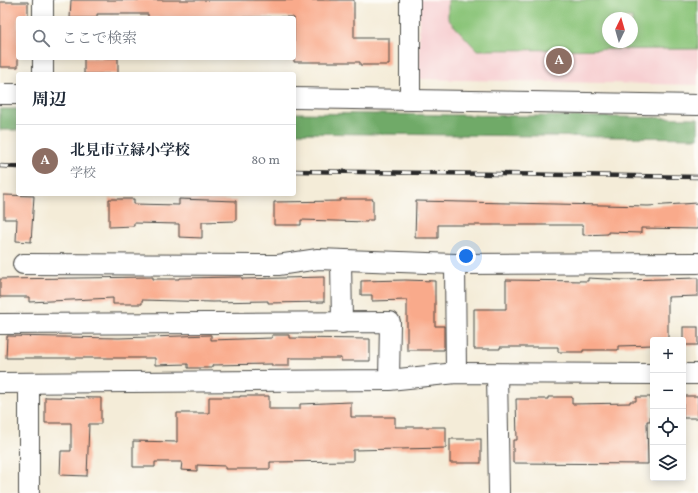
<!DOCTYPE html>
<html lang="ja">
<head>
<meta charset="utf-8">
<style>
  body { margin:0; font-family:Vollkorn,"Noto Serif JP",serif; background:#f2f2f3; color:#1f2937 }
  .controls { position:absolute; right:12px; bottom:12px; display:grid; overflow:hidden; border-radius:4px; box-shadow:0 2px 10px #0003 }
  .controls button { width:36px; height:36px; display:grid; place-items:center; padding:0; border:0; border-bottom:1px solid #e0e1e3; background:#fff; color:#1f2937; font:20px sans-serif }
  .compass { position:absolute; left:602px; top:12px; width:36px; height:36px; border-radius:50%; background:#fff; box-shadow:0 2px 10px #0003; rotate:5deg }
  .you { position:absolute; left:466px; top:256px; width:14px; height:14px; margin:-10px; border:3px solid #fff; border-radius:50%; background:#1a73e8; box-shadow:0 0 0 6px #1a73e833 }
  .badge { display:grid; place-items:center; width:26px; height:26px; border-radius:50%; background:#1f6fb2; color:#fff; font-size:13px; font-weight:700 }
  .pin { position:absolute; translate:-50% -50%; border:2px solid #fff; box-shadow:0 1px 4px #0006 }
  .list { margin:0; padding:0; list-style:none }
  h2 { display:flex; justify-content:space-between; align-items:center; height:52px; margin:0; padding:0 16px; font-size:17px }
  h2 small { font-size:13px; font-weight:400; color:#747a83 }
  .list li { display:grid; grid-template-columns:26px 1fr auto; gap:12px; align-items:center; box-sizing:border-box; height:72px; padding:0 16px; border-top:1px solid #e0e1e3 }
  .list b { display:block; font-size:15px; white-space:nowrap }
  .list p { margin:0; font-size:13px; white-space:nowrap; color:#747a83 }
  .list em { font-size:13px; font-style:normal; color:#747a83 }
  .icon { flex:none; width:22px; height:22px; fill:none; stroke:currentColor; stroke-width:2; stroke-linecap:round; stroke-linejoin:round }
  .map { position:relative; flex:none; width:698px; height:493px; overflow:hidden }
  .search { position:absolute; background:#fff; box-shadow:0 2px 10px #0003; left:16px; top:16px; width:280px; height:44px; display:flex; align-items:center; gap:10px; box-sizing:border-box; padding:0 14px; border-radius:4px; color:#747a83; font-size:15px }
  .panel { position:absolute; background:#fff; box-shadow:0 2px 10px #0003; left:16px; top:72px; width:280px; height:124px; border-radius:4px }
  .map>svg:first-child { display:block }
</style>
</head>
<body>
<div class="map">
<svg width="698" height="493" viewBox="0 0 698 493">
  <rect width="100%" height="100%" fill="#fdfcf7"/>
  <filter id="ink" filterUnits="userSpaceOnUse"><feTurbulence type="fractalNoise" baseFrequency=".025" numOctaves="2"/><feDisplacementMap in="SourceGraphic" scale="8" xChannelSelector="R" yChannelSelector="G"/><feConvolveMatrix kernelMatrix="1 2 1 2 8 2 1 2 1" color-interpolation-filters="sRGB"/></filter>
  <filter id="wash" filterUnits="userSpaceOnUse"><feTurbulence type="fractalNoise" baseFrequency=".012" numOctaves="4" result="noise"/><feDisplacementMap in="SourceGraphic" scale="16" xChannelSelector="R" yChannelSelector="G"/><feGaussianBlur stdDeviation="0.9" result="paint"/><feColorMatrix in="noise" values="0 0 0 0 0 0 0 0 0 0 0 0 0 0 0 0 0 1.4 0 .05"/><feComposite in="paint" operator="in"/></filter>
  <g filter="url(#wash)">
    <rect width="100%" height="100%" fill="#f4ecd8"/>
    <path fill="#f7cfd1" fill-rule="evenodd" d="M419,0H698V85L419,79ZM608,18H632V42H608Z"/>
    <path fill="#8ac478" stroke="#5a7852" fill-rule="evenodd" d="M448,0H698V49L477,50L448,19ZM608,18H632V42H608Z"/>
    <g fill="#6faa68" stroke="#4d6a4a">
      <rect x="0" y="109" width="18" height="21"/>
      <path d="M294,113L698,118V138L294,133Z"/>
    </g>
    <g id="blocks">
      <g fill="#f9aa8b">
        <path d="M71,0H354V38H389V65H360V62H294V18L291,17L148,18V14H97V18H70Z"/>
        <path d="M0,2H28V18H18V67H0Z"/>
        <rect x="84" y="58" width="34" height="16"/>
        <path d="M4,195L34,196L31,242L16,241L17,219H4Z"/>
        <path d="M109,199H134V204L179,205V199L236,201V221L202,222V238L179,237V224L134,223V226L109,227Z"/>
        <path d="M340,199H373V220H367V222L301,220V225H274V202L340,201Z"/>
        <path d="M416,201L648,206L698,203V229L641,228V233L608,232V234L583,235V225H438V238H415Z"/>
        <path d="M153,277V279H179V278L242,277V279L324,277V302L268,303V301L213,302L142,300V304H113V298L29,302V297H0V279Z"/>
        <path d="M588,278L625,280L698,278V296L668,297V340H653V345L618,346V350H583V352H558V347H500V349H474V309H506V280L588,281Z"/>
        <path d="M405,280L435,281V326H444V350H407V300L372,301V295H361V281Z"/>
        <rect x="683" y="327" width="15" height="18"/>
        <path d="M211,335V340L272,338V335H289V338L370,339V361H341V358H289V366H272V364L212,365V368H188V364L155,365V358H6L7,336L119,338Z"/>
        <path d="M240,396H269V409H300V404L351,402V417H395V427H446V448L353,450V461L270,462V469H225V466L197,465V471L181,470L182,462H155V467H133V441L177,442V413H209V397H240Z"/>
        <rect x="683" y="396" width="15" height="22"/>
        <path d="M45,397L101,398V424H89L87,476L60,475L61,451H71V423H45Z"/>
        <path d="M548,397H572V404L630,403V401H636V397H651L650,421H647L648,464L513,463V440H517L516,399H548Z"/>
        <rect x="450" y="439" width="31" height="24"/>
      </g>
    </g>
  </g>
  <g filter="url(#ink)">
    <use href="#blocks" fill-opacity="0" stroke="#494845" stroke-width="1"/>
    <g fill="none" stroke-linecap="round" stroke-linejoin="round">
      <g stroke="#494845" stroke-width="22">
        <g id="minor">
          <path d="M43,18V0"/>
          <path d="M43,74V58"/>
          <path d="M0,94H18"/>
          <path d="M294,98L698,105"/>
          <path d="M410,99V0"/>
          <path d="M341,260L342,323"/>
          <path d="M23,264L278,265L318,259L455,264L698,263"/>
          <path d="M455,264L456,373"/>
          <path d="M0,324L390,322L389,380"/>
          <path d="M497,374L499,493"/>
          <path d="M683,374H698"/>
          <path d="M0,383L389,380L456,373L653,374"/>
          <path d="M29,493V384"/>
        </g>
      </g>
      <use href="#minor" stroke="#fff" stroke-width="20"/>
      <g stroke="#2b2b2b" stroke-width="4.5">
        <g id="rail">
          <path d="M0,166L18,167"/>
          <path d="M294,171L698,177"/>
        </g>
      </g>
      <use href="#rail" stroke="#fdfcf7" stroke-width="3" stroke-dasharray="9" stroke-linecap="butt"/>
    </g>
  </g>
</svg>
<div class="controls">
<button>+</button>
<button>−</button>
<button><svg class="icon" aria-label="locate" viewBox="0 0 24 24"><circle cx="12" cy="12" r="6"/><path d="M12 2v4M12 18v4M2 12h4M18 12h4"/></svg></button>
<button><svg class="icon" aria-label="layers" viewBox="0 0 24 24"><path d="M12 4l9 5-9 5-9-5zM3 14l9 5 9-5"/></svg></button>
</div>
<svg class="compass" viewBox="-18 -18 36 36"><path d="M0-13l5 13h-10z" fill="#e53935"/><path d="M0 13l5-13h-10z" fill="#747a83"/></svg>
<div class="you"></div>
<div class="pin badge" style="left:559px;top:61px;background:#8d6e63">A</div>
<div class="search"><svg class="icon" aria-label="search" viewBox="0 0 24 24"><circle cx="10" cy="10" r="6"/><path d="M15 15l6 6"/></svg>ここで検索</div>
<section class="panel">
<h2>周辺<small></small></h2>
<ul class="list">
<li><span class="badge" style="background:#8d6e63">A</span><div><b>北見市立緑小学校</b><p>学校</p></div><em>80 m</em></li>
</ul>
</section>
</div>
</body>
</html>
